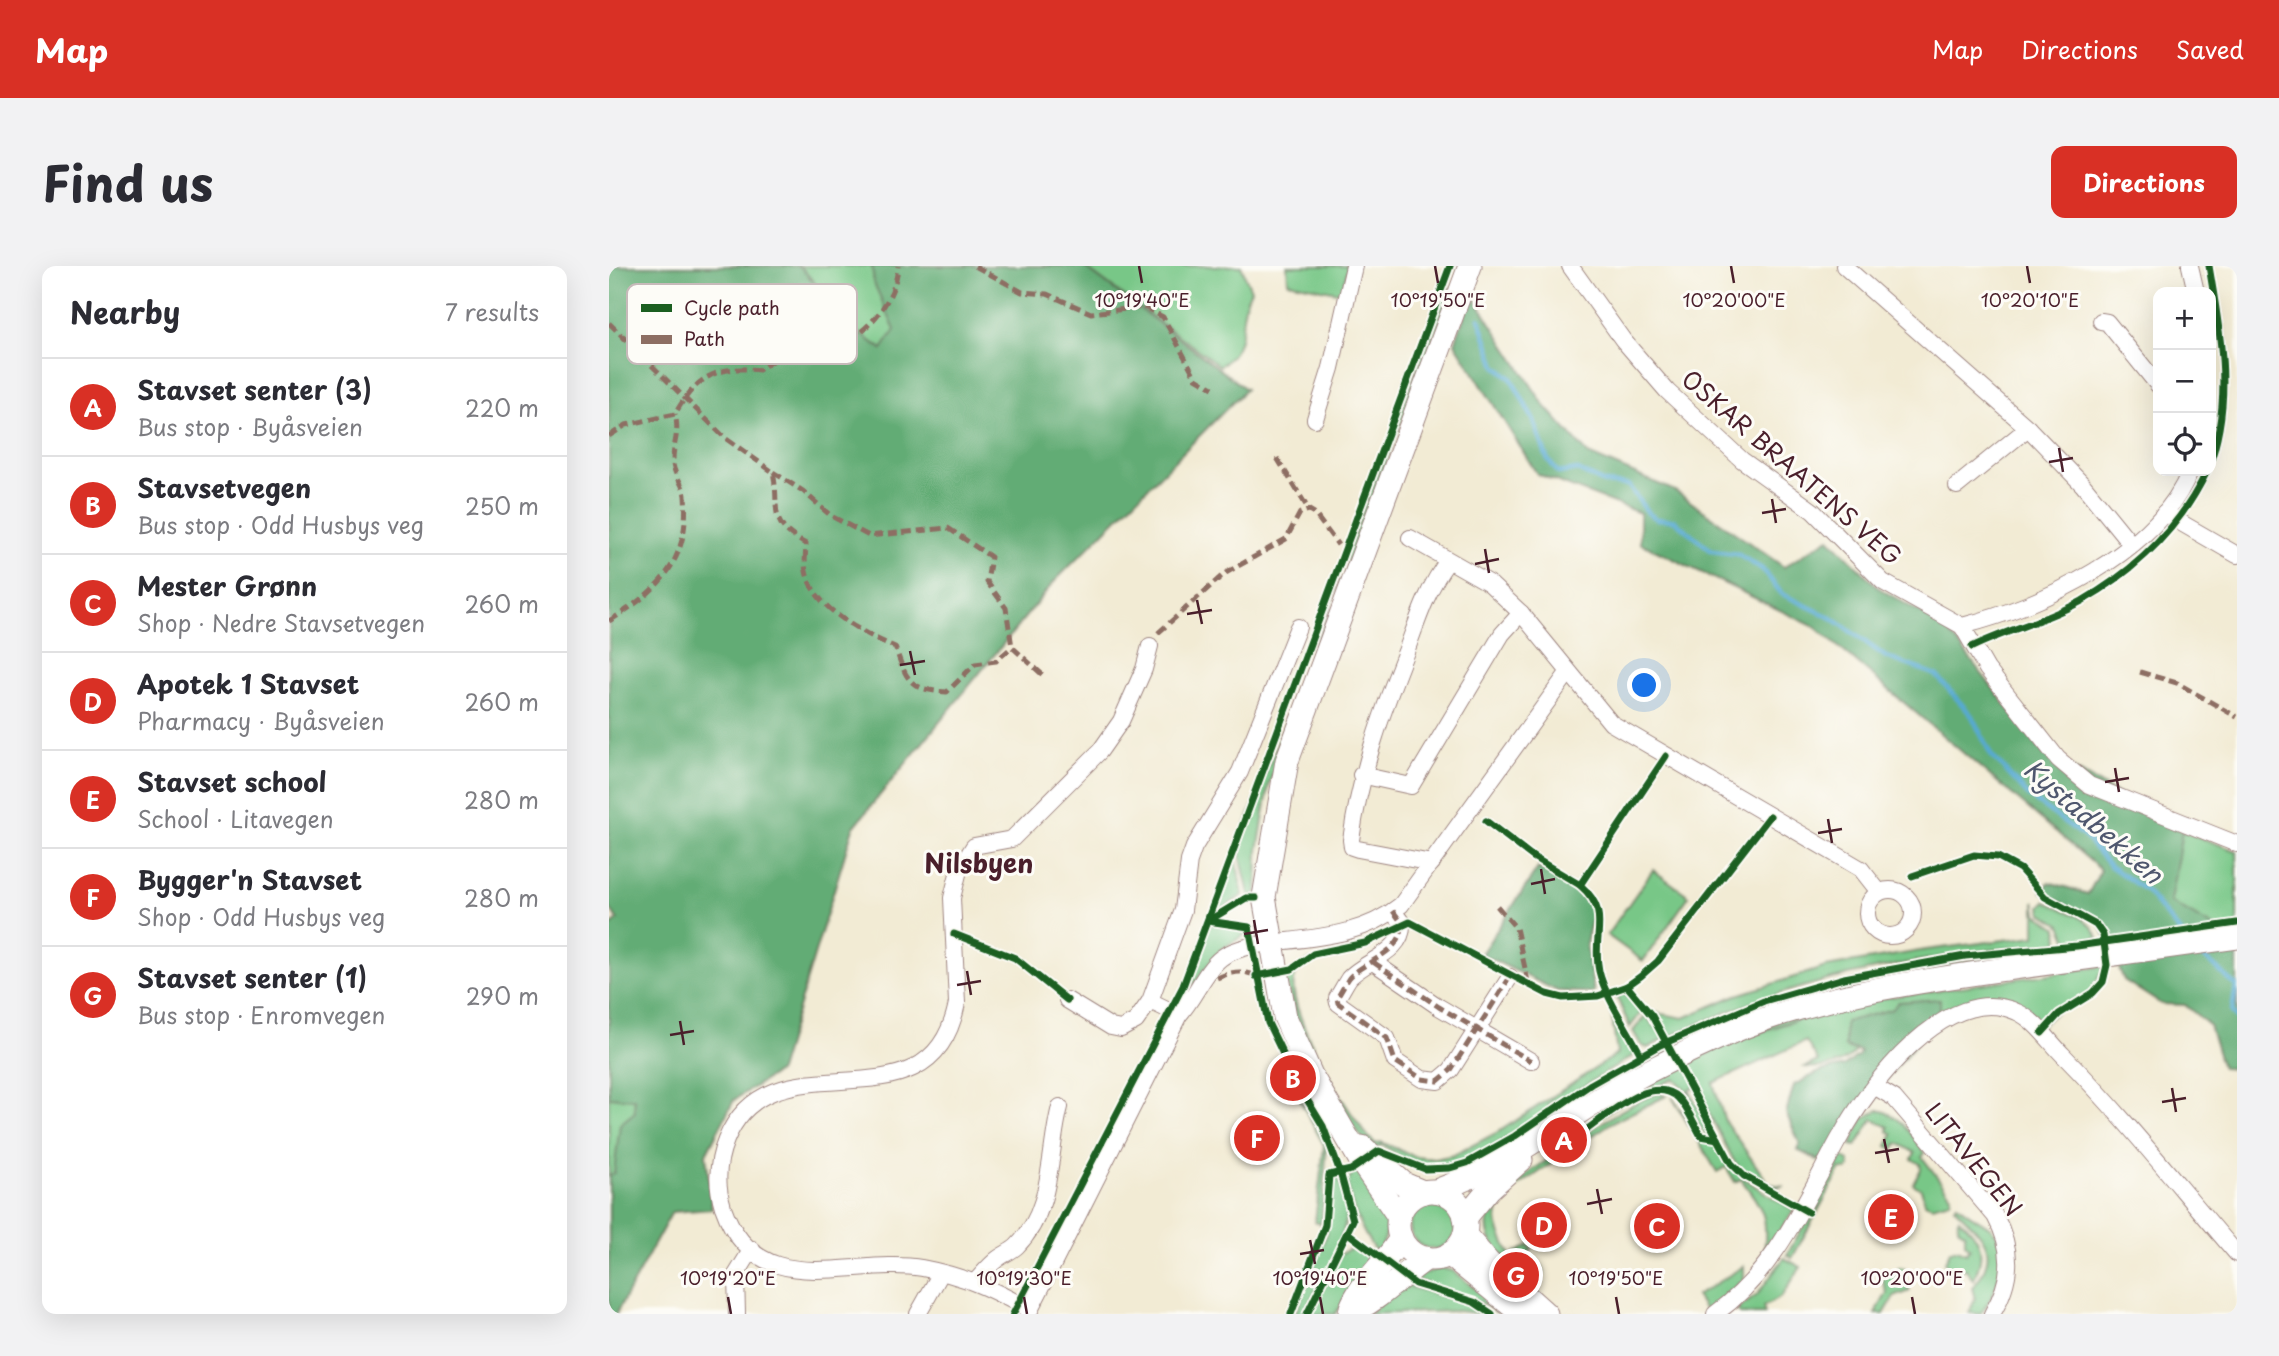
<!DOCTYPE html>
<html lang="en">
<head>
<meta charset="utf-8">
<style>
  body { margin:0; font-family:"Playpen Sans",sans-serif; background:#f2f2f3; color:#2b2b33 }
  .controls { position:absolute; right:21px; top:21px; display:grid; overflow:hidden; border-radius:14px; box-shadow:0 7px 28px #0002 }
  .controls button { width:63px; height:63px; display:grid; place-items:center; padding:0; border:0; border-bottom:2px solid #e1e1e2; background:#fff; color:#2b2b33; font:35px sans-serif }
  .you { position:absolute; left:1036px; top:420px; width:24px; height:24px; margin:-18px; border:5px solid #fff; border-radius:50%; background:#1a73e8; box-shadow:0 0 0 10px #1a73e833 }
  .badge { display:grid; place-items:center; width:46px; height:46px; border-radius:50%; background:#d93025; color:#fff; font-size:23px; font-weight:700 }
  .pin { position:absolute; translate:-50% -50%; border:4px solid #fff; box-shadow:0 2px 7px #0006 }
  .list { margin:0; padding:0; list-style:none }
  h2 { display:flex; justify-content:space-between; align-items:center; height:91px; margin:0; padding:0 28px; font-size:30px }
  h2 small { font-size:23px; font-weight:400; color:#7c7c81 }
  .list li { display:grid; grid-template-columns:46px 1fr auto; gap:21px; align-items:center; box-sizing:border-box; height:98px; padding:0 28px; border-top:2px solid #e1e1e2 }
  .list b { display:block; font-size:26px; white-space:nowrap }
  .list p { margin:0; font-size:23px; white-space:nowrap; color:#7c7c81 }
  .list em { font-size:23px; font-style:normal; color:#7c7c81 }
  .icon { flex:none; width:38px; height:38px; fill:none; stroke:currentColor; stroke-width:2; stroke-linecap:round; stroke-linejoin:round }
  .map { position:relative; flex:none; width:1628px; height:1048px; overflow:hidden; border-radius:14px }
  header { display:flex; align-items:center; gap:42px; box-sizing:border-box; height:98px; padding:0 35px; background:#d93025; color:#fff }
  header strong { font-size:33px }
  nav { display:flex; gap:38px; margin-inline-start:auto; font-size:24px }
  .intro { display:flex; align-items:center; justify-content:space-between; box-sizing:border-box; height:168px; padding:0 42px }
  h1 { margin:0; font-size:49px }
  .button { padding:18px 32px; border-radius:14px; background:#d93025; color:#fff; font-size:24px; font-weight:700 }
  main { display:flex; gap:42px; padding:0 42px }
  aside { flex:1; background:#fff; border-radius:14px; box-shadow:0 7px 28px #0002 }
  .map>svg:first-child { display:block }
</style>
</head>
<body>
<header>
<strong>Map</strong>
<nav><a>Map</a><a>Directions</a><a>Saved</a></nav>
</header>
<div class="intro"><h1>Find us</h1><a class="button">Directions</a></div>
<main>
<aside>
<h2>Nearby<small>7 results</small></h2>
<ul class="list">
<li><span class="badge">A</span><div><b>Stavset senter (3)</b><p>Bus stop · Byåsveien</p></div><em>220 m</em></li>
<li><span class="badge">B</span><div><b>Stavsetvegen</b><p>Bus stop · Odd Husbys veg</p></div><em>250 m</em></li>
<li><span class="badge">C</span><div><b>Mester Grønn</b><p>Shop · Nedre Stavsetvegen</p></div><em>260 m</em></li>
<li><span class="badge">D</span><div><b>Apotek 1 Stavset</b><p>Pharmacy · Byåsveien</p></div><em>260 m</em></li>
<li><span class="badge">E</span><div><b>Stavset school</b><p>School · Litavegen</p></div><em>280 m</em></li>
<li><span class="badge">F</span><div><b>Bygger'n Stavset</b><p>Shop · Odd Husbys veg</p></div><em>280 m</em></li>
<li><span class="badge">G</span><div><b>Stavset senter (1)</b><p>Bus stop · Enromvegen</p></div><em>290 m</em></li>
</ul>
</aside>
<div class="map">
<svg width="1628" height="1048" viewBox="0 0 1628 1048">
  <rect width="100%" height="100%" fill="#fdfcf7"/>
  <filter id="ink" filterUnits="userSpaceOnUse"><feTurbulence type="fractalNoise" baseFrequency=".0143" numOctaves="2"/><feDisplacementMap in="SourceGraphic" scale="14" xChannelSelector="R" yChannelSelector="G"/><feConvolveMatrix kernelMatrix="1 2 1 2 8 2 1 2 1" color-interpolation-filters="sRGB"/></filter>
  <filter id="wash" filterUnits="userSpaceOnUse"><feTurbulence type="fractalNoise" baseFrequency=".00686" numOctaves="4" result="noise"/><feDisplacementMap in="SourceGraphic" scale="28" xChannelSelector="R" yChannelSelector="G"/><feGaussianBlur stdDeviation="1.57" result="paint"/><feColorMatrix in="noise" values="0 0 0 0 0 0 0 0 0 0 0 0 0 0 0 0 0 1.4 0 .05"/><feComposite in="paint" operator="in"/></filter>
  <g filter="url(#wash)">
    <rect width="100%" height="100%" fill="#f2ebd4"/>
    <g fill="#78c787" stroke="#617359" stroke-width="2">
      <path d="M191,0H263L265,17L287,64L273,83L244,63Z"/>
      <path d="M474,0H632L642,24C626,53 643,79 611,100Z"/>
      <path d="M678,0H739L733,27L679,16Z"/>
      <path d="M838,20H840L837,38L739,298L737,290Z"/>
      <path d="M732,311L660,519L649,584L648,628L640,629L629,579Z"/>
      <path d="M1573,565L1628,585V675L1561,636Z"/>
      <path d="M626,590L634,629L604,649Z"/>
      <path d="M1044,604L1080,630L1034,695L998,669Z"/>
      <path d="M1426,635L1428,648L1449,662L1450,677C1307,690 1167,715 1038,782L1032,779L1024,765L1037,749L1045,761L1053,757L1048,747L1075,752L1125,730L1217,701L1317,684L1426,670Z"/>
      <path d="M1437,635C1454,646 1483,650 1489,672L1459,675L1452,659L1433,647L1432,640Z"/>
      <path d="M600,658L632,662L637,668L611,684L583,720L578,717Z"/>
      <path d="M1425,686L1440,687L1328,704L978,825C1127,736 1253,704 1425,686Z"/>
      <path d="M702,693C695,698 687,705 685,714C678,748 741,853 766,878L772,876L807,891L826,893L845,889L891,865L1008,788L1001,737L1027,788L946,838L944,835L939,839L941,842C904,867 855,911 807,898C795,894 784,886 773,879L764,884C740,858 701,800 690,766C684,747 680,727 675,708L684,707Z"/>
      <path d="M1496,700L1482,726L1451,742L1432,760L1384,734H1362L1238,783L1248,784C1237,799 1214,803 1196,801L1209,795L1197,775L1104,817L1116,855L1160,918L1173,920L1163,924L1133,905L1125,895L1086,821L1080,824L1104,870L1096,868L1073,832L1080,827L1066,813L1022,832L973,863L1001,837L1123,775L1241,737Z"/>
      <path d="M1013,727L1026,732L1035,743L1021,761L1008,732Z"/>
      <path d="M675,802L679,817L682,816L718,877L712,958L706,956L715,879L683,820L677,818L674,810Z"/>
      <path d="M0,820L29,830L31,864L0,925Z"/>
      <path d="M1050,827L1057,830L1002,857L898,928C880,955 890,963 902,990L920,979L923,984L915,989L924,1005L933,1000L935,1007L923,1014L908,1002L910,999L905,996L903,998C838,948 918,909 957,882L959,884L965,880L963,877C991,858 1018,838 1050,827Z"/>
      <path d="M1063,831L1093,874L1108,878C1128,914 1152,924 1185,944L1155,988C1159,949 1155,945 1132,913L1126,916L1117,901L1108,906Z"/>
      <path d="M1269,844C1292,848 1303,870 1316,887L1313,891L1342,929L1341,935L1323,940L1316,937L1312,923L1304,918L1312,903L1311,898L1303,893L1306,887L1289,877L1285,883L1278,880L1284,868L1279,865L1280,861L1264,853L1247,880L1242,879L1254,853Z"/>
      <path d="M1233,891L1240,895L1241,900L1238,904L1232,903L1183,992L1178,989Z"/>
      <path d="M750,903C760,921 773,939 777,958C781,985 741,1027 726,1048H701L731,989C744,977 751,984 763,993L767,986C757,973 737,933 739,916C740,910 746,907 750,903Z"/>
      <path d="M728,910C756,955 715,1007 694,1048H686L717,969L724,912Z"/>
      <circle cx="824" cy="960" r="23"/>
      <path d="M1348,938C1357,948 1372,954 1383,963C1405,983 1387,1030 1371,1048L1360,1047L1366,1033L1363,1022C1395,984 1372,968 1345,941Z"/>
      <path d="M1350,952C1372,971 1378,986 1364,1014L1357,1003L1343,1005L1336,996L1341,985L1349,983L1357,987L1361,982L1356,977V967L1349,962Z"/>
      <path d="M1175,992L1192,1001L1172,1031L1154,1041L1156,1048H1131L1128,1044L1148,1029Z"/>
      <path d="M1135,1000V1013L1098,1047L1087,1030Z"/>
      <path d="M1290,1001L1296,1002L1295,1013L1301,1025L1285,1031L1275,1048H1266L1278,1027L1273,1012L1285,1007Z"/>
      <path d="M832,1002L844,1005L898,1048C883,1048 877,1037 863,1033C845,1027 828,1024 811,1014L802,1021L861,1038L878,1048L848,1045L759,1048L811,1009Z"/>
    </g>
    <g fill="#62ac74" stroke="#566650" stroke-width="2">
      <path d="M0,0H191L244,63L273,83L286,64L265,17L263,0H474L637,123L444,317L244,562L170,805L125,834L97,888L103,943L63,946L7,1048H0V910L5,907L11,858L26,846L25,833L0,831V661L9,654L0,641Z"/>
      <path d="M863,28L935,139L979,188L1066,225L1175,301L1220,272L1270,322L1337,362L1433,485L1573,565L1561,636L1628,675V803L1613,802L1600,759L1576,739L1552,738L1515,714L1491,657L1433,626L1440,616L1479,628L1492,604L1206,361L1031,277V247L928,208L846,77Z"/>
      <path d="M929,602L957,616L985,643L977,678L985,727L948,725L872,688Z"/>
      <path d="M1331,733V748L1211,895L1188,884L1191,878L1177,847L1185,819L1212,805L1235,800L1250,789L1251,785L1236,781V756L1284,743L1289,736Z"/>
    </g>
    <g fill="none" stroke-linecap="round" stroke-linejoin="round">
      <g stroke="#57aad3" stroke-width="4.5">
        <path d="M870,52L887,100L902,112L925,155L938,192L949,207L969,204L995,217L1019,219L1039,247L1048,253L1065,254L1103,285L1128,288L1153,303L1173,328L1223,352L1277,391L1327,409L1363,450L1382,489L1421,531L1477,572L1501,600L1537,625L1574,670"/>
        <path d="M1587,684L1627,720L1623,746L1628,753"/>
      </g>
    </g>
  </g>
  <g filter="url(#ink)">
    <g fill="none" stroke-linecap="round" stroke-linejoin="round">
      <g stroke="#9e8580" stroke-width="18">
        <g id="street">
          <path d="M961,0L1014,74L1058,125L1133,194L1204,245L1274,316L1353,360C1433,340 1549,286 1581,205"/>
          <path d="M1235,0L1419,162L1474,219L1522,278"/>
          <path d="M1581,0L1587,26"/>
          <path d="M1492,55L1498,56L1549,119"/>
          <path d="M706,153L722,102L745,0"/>
          <path d="M1348,220L1419,162"/>
          <path d="M1555,247L1628,289"/>
          <path d="M801,272L880,317L912,347L1002,457L1252,603L1270,626"/>
          <path d="M1353,360L1378,403L1449,493L1480,519L1628,578"/>
          <path d="M752,509L802,520L893,368L912,347"/>
          <path d="M823,597L749,583L743,581L742,574C751,507 773,446 798,383C809,353 819,321 839,295"/>
          <circle cx="1281" cy="647" r="23"/>
          <path d="M784,645L793,657C795,687 756,694 740,712C736,718 732,726 728,732L729,737L778,772L786,795L813,813L829,815L842,804L901,711"/>
          <path d="M764,696L830,741L922,795"/>
          <path d="M458,734L502,761L512,763L527,755L541,735L574,644L580,595L585,581L631,506L689,361"/>
          <path d="M541,735L570,749"/>
          <path d="M1265,820L1285,832L1386,950C1405,985 1403,1014 1383,1048"/>
          <path d="M367,1015C373,1008 379,1001 386,995C392,989 402,986 408,980C445,943 439,886 451,841"/>
          <path d="M421,1044C383,1023 356,1010 313,1002C242,990 148,1039 114,941C107,919 108,896 117,874C163,761 322,874 348,737L343,632L350,604L365,580L403,573L491,485L512,455L535,403L541,380"/>
          <path d="M128,1048L127,1009L143,983"/>
          <path d="M309,1048L332,1007"/>
          <path d="M419,1048L570,749C585,733 596,704 612,692C627,681 651,678 669,676C714,671 756,668 792,639L959,407"/>
          <path d="M1106,1048C1167,1004 1194,938 1230,873C1259,820 1338,714 1408,746C1425,753 1441,776 1454,789C1516,852 1570,921 1628,988"/>
        </g>
      </g>
      <g stroke="#9e8580" stroke-width="25">
        <g id="secondary">
          <path d="M753,881L795,918L814,926"/>
          <path d="M827,925C890,902 937,867 992,832C1034,806 1079,785 1125,765C1211,729 1305,716 1397,703C1474,692 1551,682 1628,671"/>
          <circle cx="823" cy="959" r="34"/>
          <path d="M790,951L753,897L702,809L676,751L655,631L678,495L861,0"/>
          <path d="M856,952L880,923L912,894"/>
          <path d="M856,969L879,996L937,1048"/>
          <path d="M840,988L913,1048"/>
          <path d="M742,1042C751,1017 778,996 792,972"/>
          <path d="M741,1047C767,1036 793,1009 818,992"/>
        </g>
      </g>
      <use href="#street" stroke="#fff" stroke-width="16"/>
      <use href="#secondary" stroke="#fff" stroke-width="23"/>
      <g stroke="#8d6e63" stroke-width="5" stroke-dasharray="10 5" stroke-linecap="butt">
        <path d="M366,0L413,26L438,28L482,47L535,41L554,51L587,112L604,122"/>
        <path d="M0,57L116,172L164,206C172,244 156,256 197,278C197,286 195,297 197,305C204,342 255,368 286,381C298,415 300,424 338,426L366,398L387,395L403,381L436,411"/>
        <path d="M0,170L17,159L66,148C87,111 108,99 150,104C183,79 188,91 221,82C255,73 287,35 289,0"/>
        <path d="M668,192L700,244"/>
        <path d="M164,206L194,225L222,250L260,270L339,262L382,291L378,316L397,342L403,381"/>
        <path d="M0,355C51,324 81,294 76,230C75,218 63,207 64,195C64,175 71,169 66,148"/>
        <path d="M549,367L615,308L677,273L691,247L700,244L705,247L729,279"/>
        <path d="M1531,406L1568,417L1628,451"/>
        <path d="M888,640L907,662L920,720"/>
        <path d="M784,645L793,657C795,687 756,694 740,712C736,718 732,726 728,732L729,737L778,772L786,795L813,813L829,815L842,804L901,711"/>
        <path d="M764,696L830,741L922,795"/>
        <path d="M608,712C623,706 632,703 647,710"/>
      </g>
      <g stroke="#fdfcf7" stroke-width="11">
        <g id="cycleway">
          <path d="M1600,0C1611,66 1624,129 1602,194"/>
          <path d="M1363,381C1398,364 1438,354 1473,335C1527,304 1571,262 1598,205"/>
          <path d="M877,555L924,591L971,619"/>
          <path d="M1303,610L1365,589L1389,591L1411,603L1436,631L1487,659L1494,669L1498,699L1494,716L1484,727L1450,748L1433,767"/>
          <path d="M647,632H637L599,655L640,661L659,757L688,817L714,860L731,906L744,954L698,1048"/>
          <path d="M345,668L406,692L458,734"/>
          <path d="M647,710L683,703L704,688L756,677L801,656L938,728L954,732L989,730L1018,720L1032,710L1049,695L1161,550"/>
          <path d="M1018,720L1043,750L1122,897L1135,910L1199,946"/>
          <path d="M1032,789C1020,765 996,731 990,705C982,668 1004,648 971,619L1057,490"/>
          <path d="M977,864C999,849 1043,807 1069,832C1079,842 1085,858 1092,870L1109,873"/>
          <path d="M739,967L806,1018L865,1036L883,1048"/>
          <path d="M404,1048L574,720L841,0"/>
          <path d="M682,1048L716,959L720,909L742,904L770,885L816,903L841,902L858,897L906,870L982,818L1051,779L1155,735L1235,712L1356,690L1468,680L1628,657"/>
        </g>
      </g>
      <use href="#cycleway" stroke="#1b5e20" stroke-width="7"/>
    </g>
  </g>
  <path fill="none" stroke="#4a1f2b" stroke-width="2.5" d="M530,0L533,17M826,0L829,17M1122,0L1125,17M1418,0L1421,17M1450,182L1454,206M1440,196L1464,192M1163,233L1167,257M1153,247L1177,243M876,283L880,307M866,298L890,293M588,334L593,358M578,348L603,344M301,385L306,409M291,399L316,395M1506,502L1510,526M1496,516L1520,512M1219,553L1223,577M1209,567L1233,563M932,603L936,628M922,618L946,613M645,654L649,678M635,668L659,664M358,705L362,729M348,719L372,715M71,755L75,779M61,769L85,765M1563,822L1567,846M1553,836L1577,832M1275,873L1280,897M1266,887L1290,883M988,923L993,948M978,938L1003,933M701,974L706,998M691,988L715,984M119,1031L122,1048M415,1031L418,1048M711,1031L714,1048M1007,1031L1010,1048M1303,1031L1306,1048"/>
  <g text-anchor="middle" stroke-width="6" stroke-linejoin="round" paint-order="stroke">
    <g font-size="24" fill="#4a1f2b" stroke="#fdfcf7">
      <text transform="translate(1182 202) rotate(41)" y="8">OSKAR BRAATENS VEG</text>
      <text transform="translate(1364 894) rotate(51)" y="8">LITAVEGEN</text>
    </g>
    <g font-size="26" font-style="italic" fill="#4f576e" stroke="#fdfcf7">
      <text transform="translate(1484 556) rotate(41)" y="9">Kystadbekken</text>
    </g>
    <g font-size="26" font-weight="bold" fill="#4a1f2b" stroke="#fdfcf7">
      <text x="370" y="607">Nilsbyen</text>
    </g>
  </g>
  <rect x="18" y="18" width="230" height="80" rx="10" fill="#fdfcf7" stroke="#c7baba" stroke-width="2"/>
  <rect x="32" y="38" width="31" height="8" fill="#1b5e20"/>
  <rect x="32" y="69" width="31" height="9" fill="#8d6e63"/>
  <g font-size="19" fill="#4a1f2b">
    <text x="75" y="49">Cycle path</text>
    <text x="75" y="80">Path</text>
  </g>
  <g font-size="18" text-anchor="middle" fill="#4a1f2b" stroke="#fdfcf7" stroke-width="6" stroke-linejoin="round" paint-order="stroke">
    <text x="533" y="41">10°19'40"E</text>
    <text x="829" y="41">10°19'50"E</text>
    <text x="1125" y="41">10°20'00"E</text>
    <text x="1421" y="41">10°20'10"E</text>
    <text x="119" y="1019">10°19'20"E</text>
    <text x="415" y="1019">10°19'30"E</text>
    <text x="711" y="1019">10°19'40"E</text>
    <text x="1007" y="1019">10°19'50"E</text>
    <text x="1303" y="1019">10°20'00"E</text>
  </g>
</svg>
<div class="controls">
<button>+</button>
<button>−</button>
<button><svg class="icon" aria-label="locate" viewBox="0 0 24 24"><circle cx="12" cy="12" r="6"/><path d="M12 2v4M12 18v4M2 12h4M18 12h4"/></svg></button>
</div>
<div class="you"></div>
<div class="pin badge" style="left:955px;top:874px">A</div>
<div class="pin badge" style="left:684px;top:812px">B</div>
<div class="pin badge" style="left:1048px;top:960px">C</div>
<div class="pin badge" style="left:935px;top:959px">D</div>
<div class="pin badge" style="left:1282px;top:951px">E</div>
<div class="pin badge" style="left:648px;top:872px">F</div>
<div class="pin badge" style="left:907px;top:1009px">G</div>
</div>
</main>
</body>
</html>
